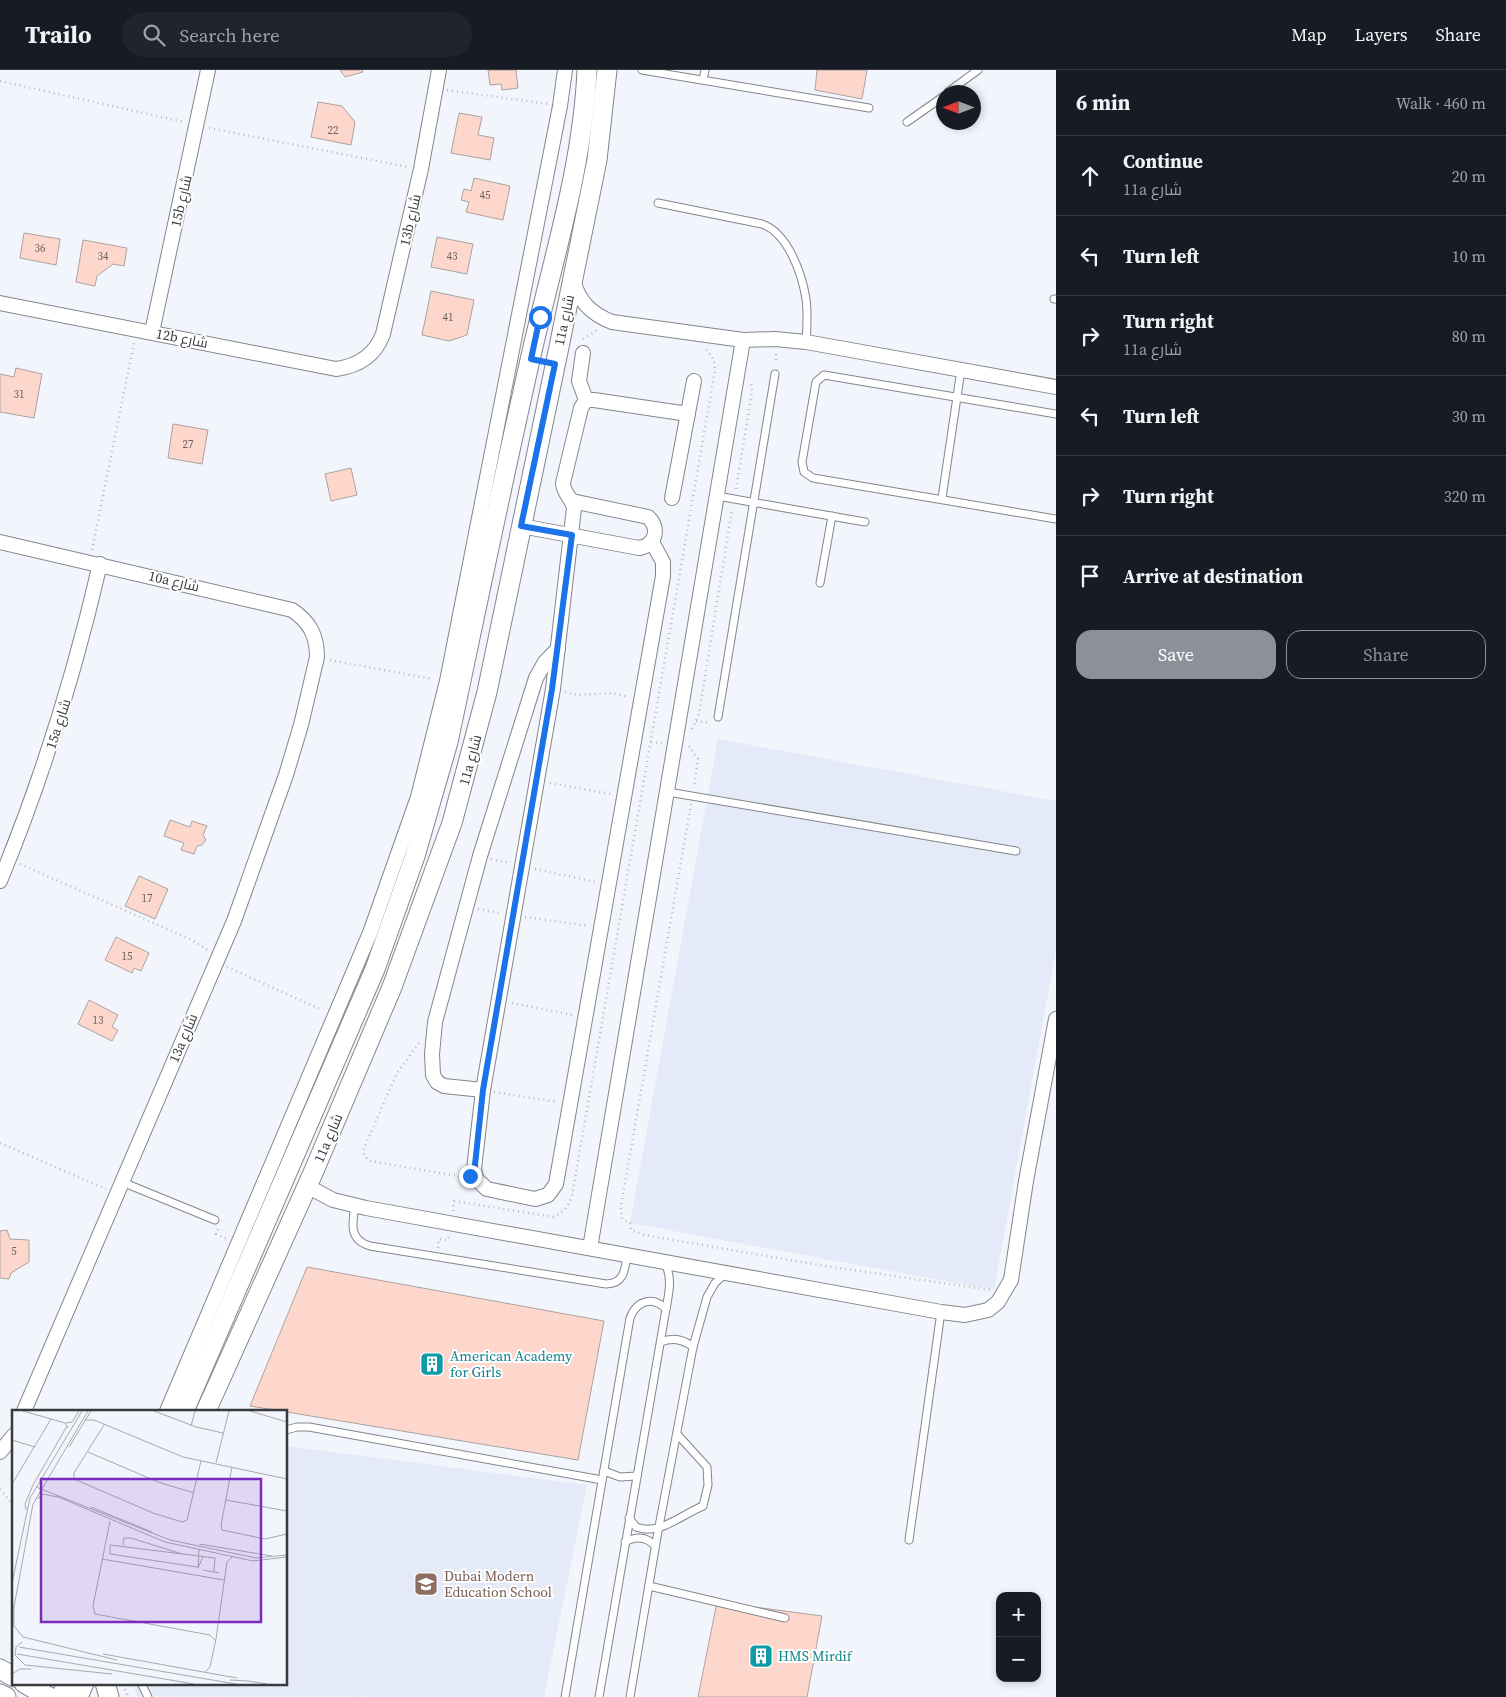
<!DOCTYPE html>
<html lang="en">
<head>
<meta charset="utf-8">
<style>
  body { margin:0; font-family:"Source Serif 4",Cairo,serif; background:#20242c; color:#f1f3f6 }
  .controls { position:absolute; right:15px; bottom:15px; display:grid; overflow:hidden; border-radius:10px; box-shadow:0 2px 8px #0003 }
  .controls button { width:45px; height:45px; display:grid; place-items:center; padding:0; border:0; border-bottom:1px solid #363941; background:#171b24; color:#f1f3f6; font:25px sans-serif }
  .compass { position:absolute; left:936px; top:15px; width:45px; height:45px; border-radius:50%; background:#171b24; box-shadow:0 2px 8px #0003; rotate:270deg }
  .stop { position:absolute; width:15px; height:15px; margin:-11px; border:4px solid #1a73e8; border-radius:50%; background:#fff }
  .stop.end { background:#1a73e8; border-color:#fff; box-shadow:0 1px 5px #0008 }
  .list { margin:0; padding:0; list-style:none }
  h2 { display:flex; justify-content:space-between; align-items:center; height:65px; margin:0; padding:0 20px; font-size:21px }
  h2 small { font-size:16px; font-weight:400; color:#9ea1a6 }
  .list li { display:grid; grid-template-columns:32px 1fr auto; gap:15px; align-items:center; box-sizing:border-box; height:80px; padding:0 20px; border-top:1px solid #363941 }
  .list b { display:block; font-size:19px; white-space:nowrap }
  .list p { margin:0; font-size:16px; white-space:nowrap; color:#9ea1a6 }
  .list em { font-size:16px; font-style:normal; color:#9ea1a6 }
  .actions { display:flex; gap:10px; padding:15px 20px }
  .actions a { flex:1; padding:11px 0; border:1px solid #8c9099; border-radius:15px; text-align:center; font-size:18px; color:#8c9099 }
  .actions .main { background:#8c9099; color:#fff }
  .icon { flex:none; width:28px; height:28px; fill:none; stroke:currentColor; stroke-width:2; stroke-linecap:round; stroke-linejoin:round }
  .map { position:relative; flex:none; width:1056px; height:1627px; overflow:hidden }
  header { display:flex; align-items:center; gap:30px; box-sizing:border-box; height:70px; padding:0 25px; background:#171b24; border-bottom:1px solid #363941 }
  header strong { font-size:24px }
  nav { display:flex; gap:28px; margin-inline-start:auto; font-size:18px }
  .search { width:350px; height:45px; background:#20242c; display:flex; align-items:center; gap:12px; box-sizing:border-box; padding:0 18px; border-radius:28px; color:#9ea1a6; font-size:19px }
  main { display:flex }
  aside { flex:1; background:#171b24 }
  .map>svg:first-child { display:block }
</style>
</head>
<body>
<header>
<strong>Trailo</strong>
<div class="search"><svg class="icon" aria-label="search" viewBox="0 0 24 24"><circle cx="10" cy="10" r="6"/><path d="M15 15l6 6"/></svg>Search here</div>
<nav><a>Map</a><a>Layers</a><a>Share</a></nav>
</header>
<main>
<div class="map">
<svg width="1056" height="1627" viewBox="0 0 1056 1627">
  <rect width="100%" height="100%" fill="#f2f5fc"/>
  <g fill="#e5eaf8">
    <path d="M718,669L1056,731V880L994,1220L630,1153Z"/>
    <path d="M286,1376L587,1415L544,1627L137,1626L133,1613H286Z"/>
  </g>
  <g fill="#fdd7cb" stroke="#aca3a1">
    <path d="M340,0H362L363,2L345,7Z"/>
    <path d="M488,0H516L518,18L502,20L501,14L490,15Z"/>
    <path d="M817,0H867L862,29L815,20Z"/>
    <path d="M318,32L342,36L355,52L351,75L311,67Z"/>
    <path d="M459,43L482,47L478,65L494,68L490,90L451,83Z"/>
    <path d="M474,108L510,116L503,150L466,142L469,132L461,130L464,119L471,121Z"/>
    <path d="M24,163L60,169L56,195L20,188Z"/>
    <path d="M437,167L473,174L467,204L431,197Z"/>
    <path d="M83,170L127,178L124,196L113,194L97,206L95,216L76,212Z"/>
    <path d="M431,221L474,230L467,265L449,271L422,265Z"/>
    <path d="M16,298L42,304L34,348L0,342V304L14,307Z"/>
    <path d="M173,354L208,360L202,394L168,388Z"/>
    <path d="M351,398L357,425L331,431L325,404Z"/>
    <path d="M170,750L190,757L192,751L207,756L203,765L206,770L202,775L197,776L194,784L181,780L184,773L164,766Z"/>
    <path d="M139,806L168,819L155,849L125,836Z"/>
    <path d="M116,867L149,883L141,901L134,898L132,903L105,890Z"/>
    <path d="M89,930L118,945L112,957L118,960L112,971L78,954Z"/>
    <path d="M7,1160L10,1169L29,1170V1192L11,1203L9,1209L0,1208V1161Z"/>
    <path d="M307,1197L604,1251L578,1390L250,1336Z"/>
    <path d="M717,1532L822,1546L807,1627H698Z"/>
  </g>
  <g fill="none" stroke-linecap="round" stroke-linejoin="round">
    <g stroke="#84868d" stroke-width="9">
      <g id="lane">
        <path d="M642,0L869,38"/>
        <path d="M703,10L705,0"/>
        <path d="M948,22L978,0"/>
        <path d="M907,52L944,26"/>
        <path d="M658,133L762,154C788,163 802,204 806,229C808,243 807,258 806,272"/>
        <path d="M1054,229H1056"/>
        <path d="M1056,344L824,305L816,312L802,392L804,402L813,408L1056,449"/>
        <path d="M717,426L865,452"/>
        <path d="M942,428L961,300"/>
        <path d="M820,513L832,446"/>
        <path d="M718,647L775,304"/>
        <path d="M668,722L1016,781"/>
        <path d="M122,1112L215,1150"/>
        <path d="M355,1136C352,1154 349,1170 370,1176L606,1214C624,1214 625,1200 627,1185"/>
        <path d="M661,1272C673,1267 683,1269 693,1277"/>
        <path d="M286,1360L297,1357H309L602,1410"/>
        <path d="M604,1401L620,1407L637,1406"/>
        <path d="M629,1448L636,1457C659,1466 681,1445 703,1436L708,1415L707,1397L677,1364"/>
        <path d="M909,1470L941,1242"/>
        <path d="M625,1472C636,1466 646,1466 655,1476"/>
        <path d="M649,1516L785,1548"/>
        <path d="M141,1613L148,1627"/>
        <path d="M565,1627L630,1248C637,1230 653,1226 666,1239"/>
        <path d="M599,1627L666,1239C669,1223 673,1206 664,1192"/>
        <path d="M630,1627L657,1467L693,1277L707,1227L715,1213L725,1204"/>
      </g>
    </g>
    <g stroke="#84868d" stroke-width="16">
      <g id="street">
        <path d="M573,209C578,231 591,244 612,252L743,270L775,269L806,272L1056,317"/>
        <path d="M0,233L336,299C358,296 375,286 383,264L421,99L439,0"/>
        <path d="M152,262L208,0"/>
        <path d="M583,283L579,311L586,330"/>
        <path d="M672,428L694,311"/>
        <path d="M521,456L639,478C656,475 660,458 648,447L572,431"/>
        <path d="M0,472L292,540C310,552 317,566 317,587L301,655L286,705L234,851L24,1341"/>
        <path d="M652,472L663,492V506L556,1114L548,1125L535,1129L487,1119L476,1109L474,1099L483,1020L553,619L574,438C572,428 563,423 563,413L581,338L586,330H594L688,344"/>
        <path d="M0,811C43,707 75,602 100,494"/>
        <path d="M483,1020L444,1016L437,1012L433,1005L432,984L435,952L480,786L536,608L545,592L558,579"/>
        <path d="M307,1116L333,1130L366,1138L941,1242L965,1245L988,1240L998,1232L1011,1210L1026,1111L1056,949"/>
        <path d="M590,1178L743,270"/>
        <path d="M167,1341L370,863L418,727L447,611L560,36L565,0"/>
        <path d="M0,1382L14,1365"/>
      </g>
    </g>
    <g stroke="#84868d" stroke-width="21">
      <g id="secondary">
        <path d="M184,1341L375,899L415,786L448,672C476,540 503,408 533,277C554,186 583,94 587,0"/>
        <path d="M206,1341L313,1103L392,917L452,753L487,622L559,277L597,90L607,0"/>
        <path d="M0,1599L14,1607"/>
        <path d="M24,1613L49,1627"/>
        <path d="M105,1613L109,1627"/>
        <path d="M0,1624L6,1627"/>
        <path d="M61,1627L67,1613"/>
        <path d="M78,1627L84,1613"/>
      </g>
    </g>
    <g stroke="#b8bac0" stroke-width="2.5" stroke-dasharray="1 4" stroke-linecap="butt">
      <path d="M0,11L184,52"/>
      <path d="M447,20L548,34"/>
      <path d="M209,58L408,97"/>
      <path d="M583,269L597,260"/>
      <path d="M776,284V294"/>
      <path d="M736,419L752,322L751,312"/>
      <path d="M92,480L134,273"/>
      <path d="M330,590L433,609"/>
      <path d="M565,622L578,625L612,623L629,627"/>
      <path d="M696,651L710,653"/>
      <path d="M692,659L699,644L732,439"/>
      <path d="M651,672L662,673"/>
      <path d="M689,676L698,689L694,717"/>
      <path d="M550,713L611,724"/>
      <path d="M691,734L621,1136L622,1149L630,1153L631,1160L644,1165L825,1196L991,1220"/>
      <path d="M491,789L510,793"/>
      <path d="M20,794L192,870L208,880"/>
      <path d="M535,799L596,812"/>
      <path d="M478,839L500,843"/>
      <path d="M525,847L589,856"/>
      <path d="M227,897L322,940"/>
      <path d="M512,933L573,945"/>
      <path d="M419,973L397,1003L364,1078V1086L370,1091L463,1107"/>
      <path d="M494,1022L558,1032"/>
      <path d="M0,1073L106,1119"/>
      <path d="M453,1141L454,1131L553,1147C564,1142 568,1137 572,1126L715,300L714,290L706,279"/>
      <path d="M218,1159L216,1164L227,1169"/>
      <path d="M438,1178L439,1169L448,1170L449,1166"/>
      <path d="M0,1419L14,1436"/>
      <path d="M125,1619L128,1627"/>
    </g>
    <use href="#lane" stroke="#fff" stroke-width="7"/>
    <use href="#street" stroke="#fff" stroke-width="14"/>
    <use href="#secondary" stroke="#fff" stroke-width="19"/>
  </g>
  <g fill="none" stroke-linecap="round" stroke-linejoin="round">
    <path stroke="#1a73e8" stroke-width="6" d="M470,1106L474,1104L483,1020L552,619L572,465L521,456L555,294L531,289L540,247"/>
  </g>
  <defs>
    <g id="building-square" transform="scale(1.25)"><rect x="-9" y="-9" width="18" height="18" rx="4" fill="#0f9aa8" stroke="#fff"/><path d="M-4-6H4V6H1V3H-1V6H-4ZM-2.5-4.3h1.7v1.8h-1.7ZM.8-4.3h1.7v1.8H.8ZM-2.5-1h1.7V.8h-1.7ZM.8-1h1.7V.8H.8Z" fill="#fff"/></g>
    <g id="school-square" transform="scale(1.25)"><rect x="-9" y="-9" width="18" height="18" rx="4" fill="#8d6e63" stroke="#fff"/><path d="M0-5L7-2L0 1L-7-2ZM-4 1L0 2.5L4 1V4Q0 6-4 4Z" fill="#fff"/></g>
  </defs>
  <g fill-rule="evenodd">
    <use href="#building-square" x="432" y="1294"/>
    <use href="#school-square" x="426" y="1514"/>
    <use href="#building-square" x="761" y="1586"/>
  </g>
  <g text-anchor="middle" stroke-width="4" stroke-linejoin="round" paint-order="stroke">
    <g font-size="11" fill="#6a6160">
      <text x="333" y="64">22</text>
      <text x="485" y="129">45</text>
      <text x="40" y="182">36</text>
      <text x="103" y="190">34</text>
      <text x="452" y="190">43</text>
      <text x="448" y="251">41</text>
      <text x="19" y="328">31</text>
      <text x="188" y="378">27</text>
      <text x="147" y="832">17</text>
      <text x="127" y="890">15</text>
      <text x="98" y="954">13</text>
      <text x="14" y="1185">5</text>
    </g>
    <g font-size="14" fill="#393a3d" stroke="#fff">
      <text transform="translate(181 131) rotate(-77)" y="5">15b شارع</text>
      <text transform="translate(410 150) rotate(-77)" y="5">13b شارع</text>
      <text transform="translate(564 250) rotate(-78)" y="5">11a شارع</text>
      <text transform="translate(182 268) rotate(11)" y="5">12b شارع</text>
      <text transform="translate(174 511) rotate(13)" y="5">10a شارع</text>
      <text transform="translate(58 654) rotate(-72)" y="5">15a شارع</text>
      <text transform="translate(470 690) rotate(-75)" y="5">11a شارع</text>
      <text transform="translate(183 968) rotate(-67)" y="5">13a شارع</text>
      <text transform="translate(328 1068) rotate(-67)" y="5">11a شارع</text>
    </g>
    <g font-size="14" fill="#0d838f" stroke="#fff" text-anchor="start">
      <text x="450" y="1291">American Academy<tspan x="450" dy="16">for Girls</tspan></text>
      <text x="778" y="1591">HMS Mirdif</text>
    </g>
    <g font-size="14" fill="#785e54" stroke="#fff" text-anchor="start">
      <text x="444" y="1511">Dubai Modern<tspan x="444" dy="16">Education School</tspan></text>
    </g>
  </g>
  <g transform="translate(12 1340)">
    <rect width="275" height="275" fill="#f2f5fc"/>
    <path fill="none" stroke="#a8aab0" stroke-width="1" d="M11,1L53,13L56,18M142,1L184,17L211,23M238,1L275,12M73,10H82L171,47L275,69M54,13L60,12L67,1M92,15L62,63V69L141,103L170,112L175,110L189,51M179,16L183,1M0,30L23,37M57,37L79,1M76,42L146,72L182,83M204,53L217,1M220,57L209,115L210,120L253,129L275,124M0,74L39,9M24,77L158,130L244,148L275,145M44,86L153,132L241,151L275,147M25,89L31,84L45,87M214,90L275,101M79,97L140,122M14,100L13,94L21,75L55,16M98,111L81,196L83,204L198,225L204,231M187,134L260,146M111,135L112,128H119L170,144M187,140L186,158L191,147M90,149L212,170M185,157L98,144V135L203,148L202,162M191,160L207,163M0,173L18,88L70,1M2,195V216L11,227L105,250M2,197L21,94L76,1M10,232L4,237L3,245L13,255L100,264M7,237L224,274M5,244L182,274M91,244L225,268M193,262L198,257L204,229L215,152L220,147M0,264L8,259H19M218,270L236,271M236,271L255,274"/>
    <path fill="#7b2cbf" fill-opacity="0.15" stroke="#7b2cbf" stroke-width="2.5" d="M29,69H249V212H29Z"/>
    <rect width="275" height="275" fill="none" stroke="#393a3d" stroke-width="2.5"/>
  </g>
</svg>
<div class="controls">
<button>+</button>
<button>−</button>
</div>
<svg class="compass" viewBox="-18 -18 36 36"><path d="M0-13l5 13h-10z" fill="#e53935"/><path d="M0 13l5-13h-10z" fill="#9ea1a6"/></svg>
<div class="stop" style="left:540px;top:247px"></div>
<div class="stop end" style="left:470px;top:1106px"></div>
</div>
<aside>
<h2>6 min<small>Walk · 460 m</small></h2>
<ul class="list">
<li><svg class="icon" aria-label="ahead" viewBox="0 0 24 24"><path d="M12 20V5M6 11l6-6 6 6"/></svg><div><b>Continue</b><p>11a شارع</p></div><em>20 m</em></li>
<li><svg class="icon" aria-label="left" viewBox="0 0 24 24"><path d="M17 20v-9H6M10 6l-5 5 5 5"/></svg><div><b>Turn left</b></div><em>10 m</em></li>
<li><svg class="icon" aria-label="right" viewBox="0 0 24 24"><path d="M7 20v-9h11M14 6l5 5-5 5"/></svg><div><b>Turn right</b><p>11a شارع</p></div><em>80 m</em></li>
<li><svg class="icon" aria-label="left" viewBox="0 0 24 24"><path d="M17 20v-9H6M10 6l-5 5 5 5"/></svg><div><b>Turn left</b></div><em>30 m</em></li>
<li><svg class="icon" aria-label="right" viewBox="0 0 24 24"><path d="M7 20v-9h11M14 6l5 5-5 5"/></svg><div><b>Turn right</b></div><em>320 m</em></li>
<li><svg class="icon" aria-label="arrive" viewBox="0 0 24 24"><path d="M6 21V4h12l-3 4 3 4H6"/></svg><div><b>Arrive at destination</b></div></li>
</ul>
<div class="actions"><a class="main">Save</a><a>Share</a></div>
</aside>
</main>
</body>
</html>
